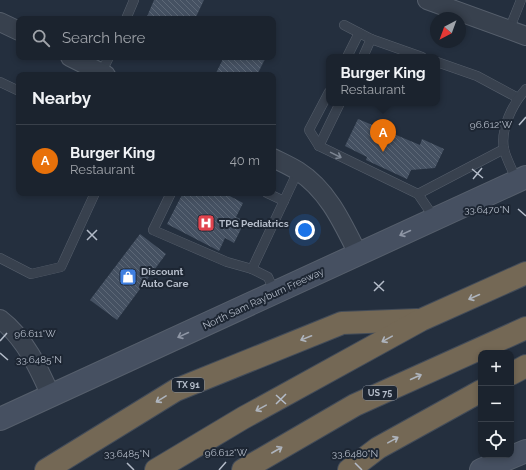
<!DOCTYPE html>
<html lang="en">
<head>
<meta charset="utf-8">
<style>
  body { margin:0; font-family:Raleway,sans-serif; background:#242b36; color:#f1f3f6 }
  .controls { position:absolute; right:12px; bottom:12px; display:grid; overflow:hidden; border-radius:8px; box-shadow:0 2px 6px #0003 }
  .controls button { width:36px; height:36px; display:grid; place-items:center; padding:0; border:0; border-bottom:1px solid #39404a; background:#1b232e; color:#f1f3f6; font:20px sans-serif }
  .compass { position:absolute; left:430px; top:12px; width:36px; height:36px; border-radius:50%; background:#1b232e; box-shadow:0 2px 6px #0003; rotate:221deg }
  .you { position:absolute; left:305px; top:230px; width:14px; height:14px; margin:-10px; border:3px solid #fff; border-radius:50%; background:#1a73e8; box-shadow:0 0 0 6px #1a73e833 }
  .badge { display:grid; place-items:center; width:26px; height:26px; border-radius:50%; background:#8ab4f8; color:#fff; font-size:13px; font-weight:700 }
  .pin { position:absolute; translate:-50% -33px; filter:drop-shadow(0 1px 2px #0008) }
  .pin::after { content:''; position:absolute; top:21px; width:14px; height:12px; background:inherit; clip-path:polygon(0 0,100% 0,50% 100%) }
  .popup { position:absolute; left:326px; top:54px; width:114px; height:52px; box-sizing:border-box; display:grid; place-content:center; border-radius:8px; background:#1b232e; filter:drop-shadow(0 1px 3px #0005); font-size:13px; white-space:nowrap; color:#a0a4aa }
  .popup b { font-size:15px; color:#f1f3f6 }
  .popup::after { content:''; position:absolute; left:50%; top:100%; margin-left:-8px; border:8px solid transparent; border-top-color:#1b232e }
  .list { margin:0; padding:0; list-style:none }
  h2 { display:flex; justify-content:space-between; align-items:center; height:52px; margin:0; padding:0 16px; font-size:17px }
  h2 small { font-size:13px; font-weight:400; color:#a0a4aa }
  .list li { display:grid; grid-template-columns:26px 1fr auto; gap:12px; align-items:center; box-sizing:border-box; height:72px; padding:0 16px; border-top:1px solid #39404a }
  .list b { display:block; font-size:15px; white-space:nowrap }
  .list p { margin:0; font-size:13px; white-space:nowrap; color:#a0a4aa }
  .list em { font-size:13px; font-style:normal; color:#a0a4aa }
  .icon { flex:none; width:22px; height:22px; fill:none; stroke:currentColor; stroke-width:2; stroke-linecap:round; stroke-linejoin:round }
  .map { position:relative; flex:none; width:526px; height:470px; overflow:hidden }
  .search { position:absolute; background:#1b232e; box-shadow:0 2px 6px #0003; left:16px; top:16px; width:260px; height:44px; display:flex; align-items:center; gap:10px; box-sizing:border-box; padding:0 14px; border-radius:8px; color:#a0a4aa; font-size:15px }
  .panel { position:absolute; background:#1b232e; box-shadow:0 2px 6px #0003; left:16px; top:72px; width:260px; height:124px; border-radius:8px }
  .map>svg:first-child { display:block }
</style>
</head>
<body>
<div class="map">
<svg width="526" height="470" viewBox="0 0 526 470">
  <defs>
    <pattern id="building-back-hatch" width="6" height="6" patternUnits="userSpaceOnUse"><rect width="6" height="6" fill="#455162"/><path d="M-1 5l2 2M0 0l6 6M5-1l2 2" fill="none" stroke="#5d6877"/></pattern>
  </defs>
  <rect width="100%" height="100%" fill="#242f3e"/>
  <g fill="url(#building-back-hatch)">
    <path d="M154,0H204L195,19H146Z"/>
    <path d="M224,57H266L257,75H215Z"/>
    <path d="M358,119L420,145L422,139L444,149L435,168L411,170L407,179L366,160L367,157L345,146Z"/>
    <path d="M183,193H224L243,203L236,217L245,221L234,243L225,238L219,251L167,224Z"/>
    <path d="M140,234L166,254L117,320L90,300Z"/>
  </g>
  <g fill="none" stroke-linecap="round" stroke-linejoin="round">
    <g stroke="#565f6c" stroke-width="10">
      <g id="lane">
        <path d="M126,19L134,0"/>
        <path d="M344,25L371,39L363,57"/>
        <path d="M509,30L521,0"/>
        <path d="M371,39L422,57"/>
        <path d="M347,57L359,33"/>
        <path d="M437,62L477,76L518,98"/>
        <path d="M101,73L109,57"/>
        <path d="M0,82L19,91"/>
        <path d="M340,103L319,146L418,194L435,219"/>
        <path d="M319,146L309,130L329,92"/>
        <path d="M517,181C513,171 506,159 504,149C500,129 513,103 526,89"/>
        <path d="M171,193L153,230L227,262L252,269"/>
        <path d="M267,193L284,201"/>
        <path d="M418,194L504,149"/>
        <path d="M0,258L31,274L61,267L95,193"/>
        <path d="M275,293L268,277L252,269L298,171"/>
      </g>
    </g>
    <g stroke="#565f6c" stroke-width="20">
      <g id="street">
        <path d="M427,0L526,36"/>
        <path d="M0,22L19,31"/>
        <path d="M70,57L106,75"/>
        <path d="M273,158C281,162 290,166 298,171C328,190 343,224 358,254"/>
        <path d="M0,319C25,338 39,369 51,396"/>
      </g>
    </g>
    <g stroke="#565f6c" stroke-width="24">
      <g id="secondary">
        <path d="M0,419L526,177"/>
        <path d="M481,470L526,451"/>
      </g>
    </g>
    <g stroke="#434c59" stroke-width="24">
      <g id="highway">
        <path d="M511,374L526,366"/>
        <path d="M46,470L176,390L342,323L417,320"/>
        <path d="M156,470L243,418L421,320L526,273"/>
        <path d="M243,470L355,405L526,328"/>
        <path d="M349,470L378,448L481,391"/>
      </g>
    </g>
    <use href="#lane" stroke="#38414e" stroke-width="9"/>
    <use href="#street" stroke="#38414e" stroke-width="18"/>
    <use href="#secondary" stroke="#465061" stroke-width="22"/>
    <use href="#highway" stroke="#746855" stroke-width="22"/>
  </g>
  <defs><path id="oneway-shaft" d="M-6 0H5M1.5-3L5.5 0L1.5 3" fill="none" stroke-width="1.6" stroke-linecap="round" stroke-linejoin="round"/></defs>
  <use stroke="#7c8592" href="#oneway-shaft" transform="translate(336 155) rotate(26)"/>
  <g stroke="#8e96a5">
    <use href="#oneway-shaft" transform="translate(405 233) rotate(155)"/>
    <use href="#oneway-shaft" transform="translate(183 335) rotate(155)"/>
  </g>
  <g stroke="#aeb4bd">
    <use href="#oneway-shaft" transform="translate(474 297) rotate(156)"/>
    <use href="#oneway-shaft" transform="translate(306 338) rotate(158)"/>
    <use href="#oneway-shaft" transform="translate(387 339) rotate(151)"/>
    <use href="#oneway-shaft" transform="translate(416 377) rotate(-24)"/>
    <use href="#oneway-shaft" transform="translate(161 399) rotate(148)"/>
    <use href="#oneway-shaft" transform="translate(261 408) rotate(151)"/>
    <use href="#oneway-shaft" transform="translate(393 440) rotate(-29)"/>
    <use href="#oneway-shaft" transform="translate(277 450) rotate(-30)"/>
  </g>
  <path fill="none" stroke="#b4bcc9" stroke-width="1.5" d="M519,125L526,117M472,169L483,178M473,179L482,168M518,209L526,216M87,230L97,240M87,240L97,230M374,282L384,291M374,291L384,281M0,341L7,333M0,353L8,360M276,395L286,404M276,404L286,394M127,463L134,470M355,463L362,470M219,470L226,462"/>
  <defs>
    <g id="hospital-square" transform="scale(0.9)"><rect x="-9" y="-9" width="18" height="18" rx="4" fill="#e0444e" stroke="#1d2633"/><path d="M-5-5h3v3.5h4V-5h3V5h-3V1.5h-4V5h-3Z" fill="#fff"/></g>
    <g id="shop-square" transform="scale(0.9)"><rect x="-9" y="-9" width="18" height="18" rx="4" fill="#3f7fe0" stroke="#1d2633"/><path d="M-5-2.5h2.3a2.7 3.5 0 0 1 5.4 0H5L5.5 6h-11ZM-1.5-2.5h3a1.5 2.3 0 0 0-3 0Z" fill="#fff"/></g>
  </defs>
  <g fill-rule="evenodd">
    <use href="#hospital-square" x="206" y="223"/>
    <use href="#shop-square" x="128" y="277"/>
  </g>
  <g text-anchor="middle" stroke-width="4" stroke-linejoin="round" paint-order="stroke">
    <g fill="#1d2633" stroke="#878f9c" stroke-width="1">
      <rect x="172" y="378" width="32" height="14" rx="3"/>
      <rect x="363" y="386" width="34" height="14" rx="3"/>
    </g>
    <g font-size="9" font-weight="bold" fill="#b4bcc9">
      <text x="188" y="388">TX 91</text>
      <text x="380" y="396">US 75</text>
    </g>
    <g font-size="10" font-weight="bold" fill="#b4bcc9" stroke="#1d2633" text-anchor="start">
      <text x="219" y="227">TPG Pediatrics</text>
      <text x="141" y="275">Discount<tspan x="141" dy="12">Auto Care</tspan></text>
    </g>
    <g font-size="10" fill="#b4bcc9" stroke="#1d2633">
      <text transform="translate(263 298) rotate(-25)" y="4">North Sam Rayburn Freeway</text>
    </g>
  </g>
  <g font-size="10" text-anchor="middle" fill="#b4bcc9" stroke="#1d2633" stroke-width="4" stroke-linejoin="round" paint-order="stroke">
    <text x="491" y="128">96.612°W</text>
    <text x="487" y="213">33.6470°N</text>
    <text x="35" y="337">96.611°W</text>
    <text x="39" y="363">33.6485°N</text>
    <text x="226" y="456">96.612°W</text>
    <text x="127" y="457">33.6485°N</text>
    <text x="355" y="457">33.6480°N</text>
  </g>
</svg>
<div class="controls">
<button>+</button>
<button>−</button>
<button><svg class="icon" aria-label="locate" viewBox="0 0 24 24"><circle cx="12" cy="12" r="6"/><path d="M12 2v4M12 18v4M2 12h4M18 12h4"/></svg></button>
</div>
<svg class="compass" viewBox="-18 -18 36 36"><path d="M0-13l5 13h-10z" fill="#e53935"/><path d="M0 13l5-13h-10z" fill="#a0a4aa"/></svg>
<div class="you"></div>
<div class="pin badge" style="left:383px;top:152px;background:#e8710a">A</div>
<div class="popup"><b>Burger King</b>Restaurant</div>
<div class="search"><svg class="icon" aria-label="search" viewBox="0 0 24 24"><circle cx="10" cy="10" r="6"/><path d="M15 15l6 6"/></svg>Search here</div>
<section class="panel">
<h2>Nearby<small></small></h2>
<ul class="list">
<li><span class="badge" style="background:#e8710a">A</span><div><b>Burger King</b><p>Restaurant</p></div><em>40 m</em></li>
</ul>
</section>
</div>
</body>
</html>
